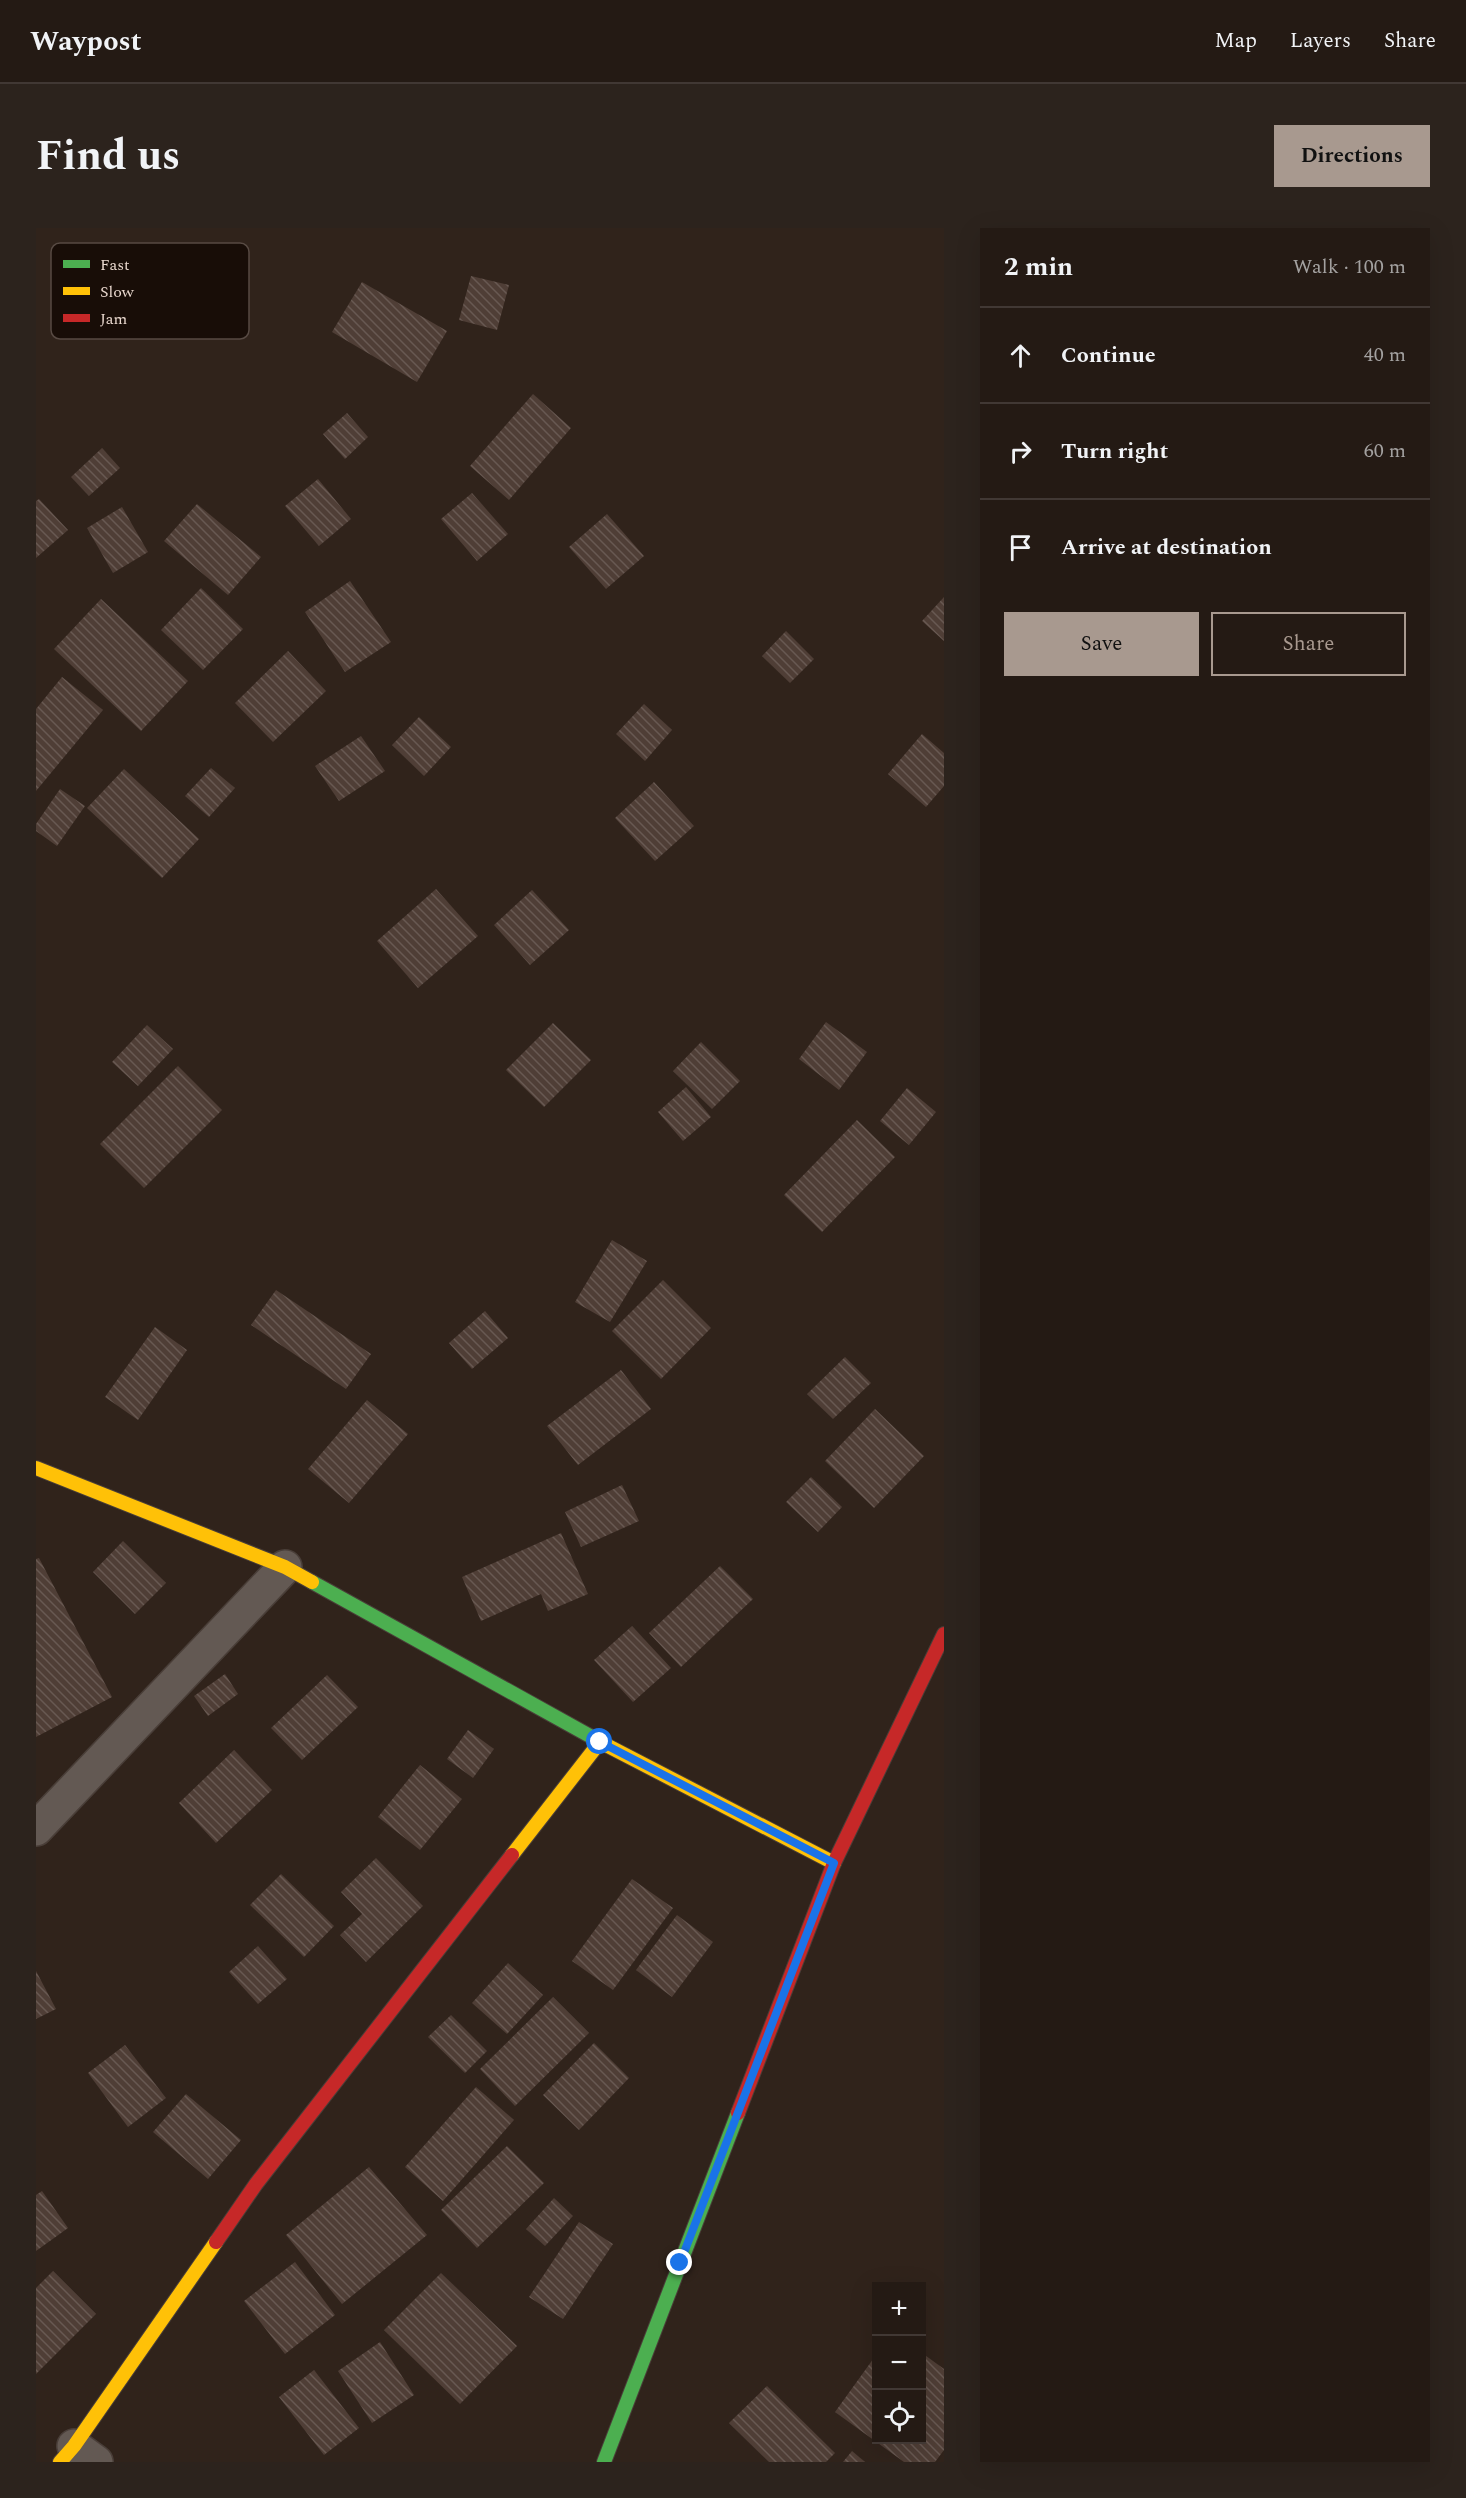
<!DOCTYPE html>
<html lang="en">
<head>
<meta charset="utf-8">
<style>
  body { margin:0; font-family:Spectral,serif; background:#2c231d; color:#f1f3f6 }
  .controls { position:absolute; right:18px; bottom:18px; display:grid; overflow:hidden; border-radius:0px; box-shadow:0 6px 24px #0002 }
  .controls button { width:54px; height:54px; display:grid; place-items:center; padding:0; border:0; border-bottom:2px solid #413834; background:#241a14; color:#f1f3f6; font:30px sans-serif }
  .stop { position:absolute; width:18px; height:18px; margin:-14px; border:4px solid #1a73e8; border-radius:50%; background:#fff }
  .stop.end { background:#1a73e8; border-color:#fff; box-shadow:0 2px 6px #0008 }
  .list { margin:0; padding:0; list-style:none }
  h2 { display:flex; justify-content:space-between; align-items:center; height:78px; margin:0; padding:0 24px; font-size:26px }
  h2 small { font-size:20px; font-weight:400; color:#a3a1a0 }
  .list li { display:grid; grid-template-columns:39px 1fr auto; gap:18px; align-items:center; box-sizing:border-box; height:96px; padding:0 24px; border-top:2px solid #413834 }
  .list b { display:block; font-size:22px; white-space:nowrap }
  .list em { font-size:20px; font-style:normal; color:#a3a1a0 }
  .actions { display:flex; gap:12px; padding:18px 24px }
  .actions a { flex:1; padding:14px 0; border:2px solid #a8998f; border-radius:0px; text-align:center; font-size:21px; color:#a8998f }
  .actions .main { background:#a8998f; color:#111 }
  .icon { flex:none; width:33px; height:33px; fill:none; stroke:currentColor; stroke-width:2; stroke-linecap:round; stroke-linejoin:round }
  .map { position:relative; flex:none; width:908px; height:2234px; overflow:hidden; border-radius:0px }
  header { display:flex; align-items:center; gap:36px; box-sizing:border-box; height:84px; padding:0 30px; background:#241a14; border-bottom:2px solid #413834 }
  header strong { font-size:28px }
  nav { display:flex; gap:33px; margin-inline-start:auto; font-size:21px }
  .intro { display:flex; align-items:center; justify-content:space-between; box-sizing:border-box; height:144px; padding:0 36px }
  h1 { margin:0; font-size:42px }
  .button { padding:15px 27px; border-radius:0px; background:#a8998f; color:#111; font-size:21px; font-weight:700 }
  main { display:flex; gap:36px; padding:0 36px }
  aside { flex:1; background:#241a14; border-radius:0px; box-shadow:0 6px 24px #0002 }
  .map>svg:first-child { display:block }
</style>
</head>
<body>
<header>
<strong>Waypost</strong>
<nav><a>Map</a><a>Layers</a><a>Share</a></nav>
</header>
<div class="intro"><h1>Find us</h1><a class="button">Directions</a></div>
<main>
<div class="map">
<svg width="908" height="2234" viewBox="0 0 908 2234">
  <defs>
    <pattern id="building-back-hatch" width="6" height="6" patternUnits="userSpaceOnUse" patternTransform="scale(1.5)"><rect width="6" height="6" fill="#4f3e36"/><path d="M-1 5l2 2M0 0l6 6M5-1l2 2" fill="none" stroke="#685952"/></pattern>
  </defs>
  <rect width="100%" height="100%" fill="#30231b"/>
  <g fill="url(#building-back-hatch)">
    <path d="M435,48L473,57L461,102L423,92Z"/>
    <path d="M326,54L411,103L381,154L296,104Z"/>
    <path d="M497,166L535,200L473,272L434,238Z"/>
    <path d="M311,185L332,209L309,231L287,206Z"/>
    <path d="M66,220L84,240L53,268L35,249Z"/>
    <path d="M282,251L315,291L283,318L249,278Z"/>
    <path d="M436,265L472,306L441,333L405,291Z"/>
    <path d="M3,271L32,302L0,330V273Z"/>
    <path d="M161,276L225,329L192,367L128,313Z"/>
    <path d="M86,279L112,324L77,345L51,300Z"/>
    <path d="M571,286L608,328L570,361L533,319Z"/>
    <path d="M314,353L355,414L309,444L269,384Z"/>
    <path d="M165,360L207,401L167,442L125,402Z"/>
    <path d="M908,369V413L886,393Z"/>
    <path d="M65,371L152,453L105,503L18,421Z"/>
    <path d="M750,403L778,431L754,455L726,428Z"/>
    <path d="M252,423L290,463L237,514L199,475Z"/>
    <path d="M26,449L67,482L0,563V481Z"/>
    <path d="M608,476L636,502L609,533L580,506Z"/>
    <path d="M383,489L415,519L388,548L356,517Z"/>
    <path d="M886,506L908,525V558L890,579L852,546Z"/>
    <path d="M325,508L349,543L303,573L279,538Z"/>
    <path d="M175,540L199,560L173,589L149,568Z"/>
    <path d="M88,541L163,611L126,650L51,580Z"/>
    <path d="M618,554L658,598L619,633L579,590Z"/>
    <path d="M24,561L49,578L21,618L0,603V596Z"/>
    <path d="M400,661L442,708L382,760L341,713Z"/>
    <path d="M496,662L533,702L494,737L458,697Z"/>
    <path d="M790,794L831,824L803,862L763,831Z"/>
    <path d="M517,795L555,832L508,879L470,842Z"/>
    <path d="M111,797L137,821L102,858L76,834Z"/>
    <path d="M665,814L704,853L676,881L637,843Z"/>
    <path d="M142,838L186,882L108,960L64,916Z"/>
    <path d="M650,859L675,889L647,913L622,884Z"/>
    <path d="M871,860L900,884L873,917L844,893Z"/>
    <path d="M821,892L859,929L786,1004L748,967Z"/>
    <path d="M576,1012L611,1033L574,1094L539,1074Z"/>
    <path d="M627,1052L675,1100L625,1151L576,1103Z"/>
    <path d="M240,1062L335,1126L310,1161L215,1097Z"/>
    <path d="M449,1083L472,1110L436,1141L413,1115Z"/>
    <path d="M119,1099L151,1122L102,1192L69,1169Z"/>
    <path d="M809,1129L835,1155L797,1191L771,1166Z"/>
    <path d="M585,1142L615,1181L542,1237L511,1198Z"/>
    <path d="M331,1172L372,1206L313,1275L272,1241Z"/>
    <path d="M839,1181L888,1228L838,1280L789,1233Z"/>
    <path d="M775,1249L806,1279L782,1304L750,1274Z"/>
    <path d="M586,1257L603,1293L545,1319L529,1284Z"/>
    <path d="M525,1305L552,1366L512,1383L505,1366L445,1393L426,1349Z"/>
    <path d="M87,1313L130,1355L99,1386L57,1344Z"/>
    <path d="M3,1330L76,1469L0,1509V1331Z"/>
    <path d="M684,1338L717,1371L645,1439L613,1405Z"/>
    <path d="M596,1398L635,1440L597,1474L558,1432Z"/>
    <path d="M189,1446L202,1466L172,1488L158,1468Z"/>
    <path d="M291,1447L322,1479L266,1532L235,1500Z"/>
    <path d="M432,1502L458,1521L437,1550L411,1531Z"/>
    <path d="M198,1522L236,1562L180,1615L143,1575Z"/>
    <path d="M384,1537L426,1571L384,1622L342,1589Z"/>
    <path d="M340,1630L387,1678L330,1734L304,1707L326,1686L305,1664Z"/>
    <path d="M245,1646L298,1698L268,1729L214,1677Z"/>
    <path d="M596,1651L637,1680L577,1762L536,1733Z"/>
    <path d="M641,1687L677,1714L636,1769L600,1742Z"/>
    <path d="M222,1718L251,1751L222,1776L193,1744Z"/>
    <path d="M472,1735L507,1767L471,1806L436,1775Z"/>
    <path d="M0,1743L20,1781L0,1791Z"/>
    <path d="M517,1769L553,1805L479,1878L444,1841Z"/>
    <path d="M415,1787L451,1823L429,1845L392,1809Z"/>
    <path d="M558,1815L593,1850L543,1902L507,1867Z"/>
    <path d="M89,1817L130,1870L92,1899L52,1845Z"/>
    <path d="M440,1859L478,1892L407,1973L369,1939Z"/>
    <path d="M150,1866L205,1912L172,1951L117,1904Z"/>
    <path d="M471,1918L508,1955L441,2020L405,1982Z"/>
    <path d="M333,1939L391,2007L306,2076L250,2007Z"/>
    <path d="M6,1963L32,2000L0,2023V1967Z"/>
    <path d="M518,1970L537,1988L509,2018L490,2001Z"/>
    <path d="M543,1994L577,2016L527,2091L493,2069Z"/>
    <path d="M259,2034L299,2087L249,2126L208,2073Z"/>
    <path d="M17,2043L60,2086L0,2146V2060Z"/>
    <path d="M405,2045L481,2118L424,2176L348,2102Z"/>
    <path d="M344,2114L378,2167L336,2195L302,2143Z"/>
    <path d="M886,2125L908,2141V2222L899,2234H868L799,2184L840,2127V2212H886Z"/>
    <path d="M278,2142L323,2200L288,2227L243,2169Z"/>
    <path d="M731,2158L799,2225L790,2234H733L693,2195Z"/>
    <path d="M816,2223L829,2234H807Z"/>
  </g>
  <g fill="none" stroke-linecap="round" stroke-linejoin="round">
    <g stroke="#493e38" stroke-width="36">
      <g id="street">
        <path d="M0,1601L249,1339"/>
        <path d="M38,2218L60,2234"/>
      </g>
    </g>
    <g stroke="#493e38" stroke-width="16">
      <g id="fast">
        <path d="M276,1354L572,1518"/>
        <path d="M568,2234L702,1885"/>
      </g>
    </g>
    <g stroke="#493e38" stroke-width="16">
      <g id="slow">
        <path d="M0,1240L249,1339L276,1354"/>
        <path d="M572,1518L798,1635"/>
        <path d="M476,1627L564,1514"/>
        <path d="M24,2234L38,2218L180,2014"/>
      </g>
    </g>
    <g stroke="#493e38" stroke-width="16">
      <g id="jam">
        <path d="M702,1885L798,1635L908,1406"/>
        <path d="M180,2014L220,1956L476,1627"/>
      </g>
    </g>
    <use href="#street" stroke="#635953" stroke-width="33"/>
    <use href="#fast" stroke="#4caf50" stroke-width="14"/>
    <use href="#slow" stroke="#ffc107" stroke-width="14"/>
    <use href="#jam" stroke="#c62828" stroke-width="14"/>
  </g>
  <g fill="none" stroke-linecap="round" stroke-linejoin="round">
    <path stroke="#1a73e8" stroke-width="8" d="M564,1514L798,1635L644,2035"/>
  </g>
  <rect x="15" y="15" width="198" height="96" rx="9" fill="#180d07" stroke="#574a43" stroke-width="1.5"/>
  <rect x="27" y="32" width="27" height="8" fill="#4caf50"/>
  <rect x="27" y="59" width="27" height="8" fill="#ffc107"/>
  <rect x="27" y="86" width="27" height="8" fill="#c62828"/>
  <g font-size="16" fill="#e9d8ce">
    <text x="64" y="42">Fast</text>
    <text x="64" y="69">Slow</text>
    <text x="64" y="96">Jam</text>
  </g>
</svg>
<div class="controls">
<button>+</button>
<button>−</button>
<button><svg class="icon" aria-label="locate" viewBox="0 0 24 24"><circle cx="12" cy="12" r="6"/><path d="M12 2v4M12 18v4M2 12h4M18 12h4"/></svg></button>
</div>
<div class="stop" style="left:564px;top:1514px"></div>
<div class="stop end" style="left:644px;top:2035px"></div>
</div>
<aside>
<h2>2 min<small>Walk · 100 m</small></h2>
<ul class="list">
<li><svg class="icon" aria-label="ahead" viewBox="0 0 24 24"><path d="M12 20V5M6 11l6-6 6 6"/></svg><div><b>Continue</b></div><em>40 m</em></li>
<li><svg class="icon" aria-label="right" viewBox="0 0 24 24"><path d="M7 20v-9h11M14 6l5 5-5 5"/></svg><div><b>Turn right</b></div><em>60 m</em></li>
<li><svg class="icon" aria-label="arrive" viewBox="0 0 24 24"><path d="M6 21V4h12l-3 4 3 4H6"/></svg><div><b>Arrive at destination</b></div></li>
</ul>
<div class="actions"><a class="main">Save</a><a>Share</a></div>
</aside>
</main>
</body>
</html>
